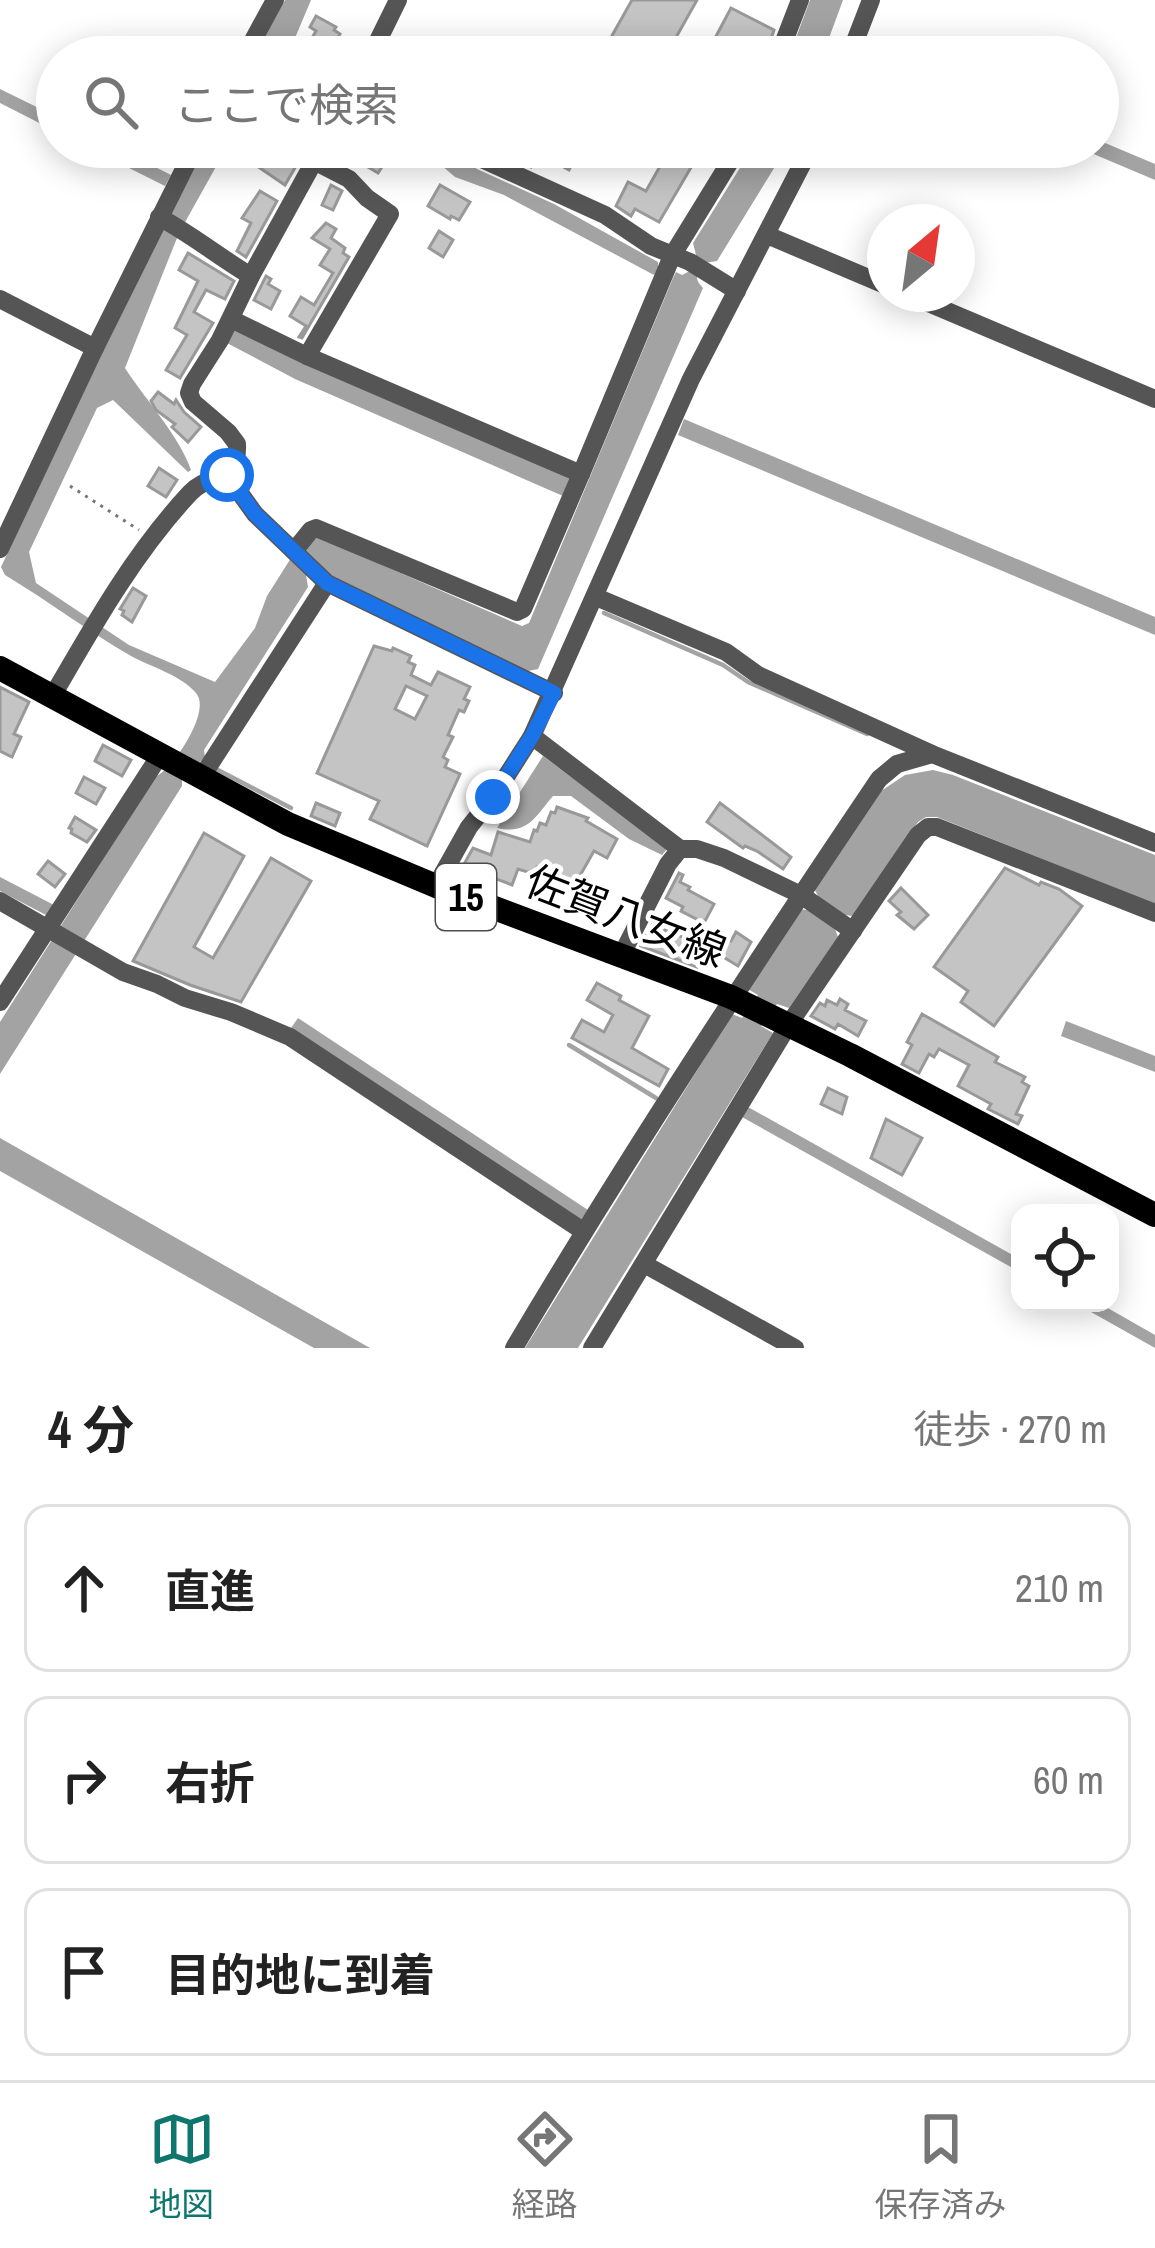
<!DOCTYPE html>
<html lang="ja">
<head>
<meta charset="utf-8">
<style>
  body { margin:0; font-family:"Archivo Narrow","Noto Sans JP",sans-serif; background:#f2f2f2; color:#222 }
  .controls { position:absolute; right:36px; bottom:36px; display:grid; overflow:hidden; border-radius:24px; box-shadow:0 6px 30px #0003 }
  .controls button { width:108px; height:108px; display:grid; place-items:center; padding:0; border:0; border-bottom:3px solid #e0e0e0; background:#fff; color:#222; font:60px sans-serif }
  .compass { position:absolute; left:867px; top:204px; width:108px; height:108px; border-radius:50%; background:#fff; box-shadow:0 6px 30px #0003; rotate:29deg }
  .stop { position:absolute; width:36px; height:36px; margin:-27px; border:9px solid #1a73e8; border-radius:50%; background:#fff }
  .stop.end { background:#1a73e8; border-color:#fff; box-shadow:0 3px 12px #0008 }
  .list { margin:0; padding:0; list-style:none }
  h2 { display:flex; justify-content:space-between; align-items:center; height:156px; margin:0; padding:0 48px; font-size:51px }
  h2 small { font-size:39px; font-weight:400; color:#767676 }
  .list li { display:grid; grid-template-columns:78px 1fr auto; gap:36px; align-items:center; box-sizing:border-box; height:168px; margin:0 24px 24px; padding:0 24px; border:3px solid #e0e0e0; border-radius:24px }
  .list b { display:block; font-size:45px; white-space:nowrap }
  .list em { font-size:39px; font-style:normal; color:#767676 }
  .icon { flex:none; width:66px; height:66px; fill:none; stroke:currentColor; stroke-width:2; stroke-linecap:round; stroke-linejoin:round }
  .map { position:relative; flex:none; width:1155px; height:1348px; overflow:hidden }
  .search { position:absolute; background:#fff; box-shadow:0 6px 30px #0003; left:36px; right:36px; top:36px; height:132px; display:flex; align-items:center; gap:30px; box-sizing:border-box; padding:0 42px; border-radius:66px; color:#767676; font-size:45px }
  .sheet { height:732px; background:#fff }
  nav { display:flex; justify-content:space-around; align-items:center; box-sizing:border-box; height:168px; border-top:3px solid #e0e0e0; background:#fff; font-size:33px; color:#767676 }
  nav a { display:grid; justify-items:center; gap:6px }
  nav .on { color:#0f766e }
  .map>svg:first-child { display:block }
</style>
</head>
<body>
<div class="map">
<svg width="1155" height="1348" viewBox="0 0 1155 1348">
  <rect width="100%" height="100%" fill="#fff"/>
  <g fill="#a3a3a3">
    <path d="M285,0H311L287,57H254Z"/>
    <path d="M810,0H843L822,57H789Z"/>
    <path d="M0,89L57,117V132L0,103Z"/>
    <path d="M1098,140L1155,164V180L1077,147H1098Z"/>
    <path d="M87,147H116L171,175L165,186Z"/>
    <path d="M206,147H227L179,233L125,368C145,399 180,437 191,470L188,472L113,400L97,408L29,552L36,583L129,645L215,682L255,628L267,596L291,558L304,550L314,538H320L522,626L529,623L673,278L676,272L682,275L690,271L697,259L693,243L753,147H787L717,261L704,263C697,273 693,278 703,288L538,669L528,671L306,575L308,587L204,750L205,757L182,780V786L0,1074V1022L155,777C173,769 212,711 196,693C181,675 151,667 131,656C88,631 48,601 5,575L1,567L169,211Z"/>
    <path d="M420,147H453L477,169L554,204L658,262V270L654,275L504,195L455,177Z"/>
    <path d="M235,329L570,479L563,496L295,379L227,343Z"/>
    <path d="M684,419L1155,617V635L678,435Z"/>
    <path d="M543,756L667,849L662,855L629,839L571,796H553C535,817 528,835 497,828Z"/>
    <path d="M933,770L953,775L1155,855V904L937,817H926L918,822L853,916L845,915L835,929L838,937L789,1008L777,1004L761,1026L773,1033L578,1348H525L732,1014L742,1018L758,995L746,988L799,909L807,910L818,896L814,888L881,791L905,775Z"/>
    <path d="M0,877L54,905L46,915L0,891Z"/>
    <path d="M298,1018L588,1210L581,1220L291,1028Z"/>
    <path d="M1066,1021L1155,1056V1072L1061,1036Z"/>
    <path d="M748,1107L1020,1259V1272L742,1117Z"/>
    <path d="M0,1138L370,1348H314L0,1171Z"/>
    <path d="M1075,1303H1099L1155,1335V1348Z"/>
  </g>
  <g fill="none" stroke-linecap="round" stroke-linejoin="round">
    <g stroke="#a3a3a3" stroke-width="4.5">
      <path d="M604,613L723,665L748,682L867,734"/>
      <path d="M216,769L291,808"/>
      <path d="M569,1045L656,1098"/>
    </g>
  </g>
  <g fill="#c4c4c4" stroke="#999" stroke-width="3" fill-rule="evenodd">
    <path d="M632,0H697L665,57H600Z"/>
    <path d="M731,8L774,30L765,57H705Z"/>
    <path d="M316,16L336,27L334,30L340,34L328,57L317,53L319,50L308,45L316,31L310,27Z"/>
    <path d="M396,38L430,49L429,52L441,57H396L388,53Z"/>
    <path d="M507,39L531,51L534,45L559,57H498Z"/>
    <path d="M265,147H274L291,157L297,147H307L285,185L254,164Z"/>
    <path d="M335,147H384L381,151L389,156L378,173L353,158L350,164L337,158L334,154Z"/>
    <path d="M498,147H550L574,160L569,170L538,153L531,167L496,151Z"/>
    <path d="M671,147H703L659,222L635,209L631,216L616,206L628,182L646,191Z"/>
    <path d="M331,185L342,191L333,210L322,205Z"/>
    <path d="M440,185L470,202L459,220L451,216L450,219L428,206Z"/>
    <path d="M260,191L277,201L246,257L237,251L251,223L242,218Z"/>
    <path d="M326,223L336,229L331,238L345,248L343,253L349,257L302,338L299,337L306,326L290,316L301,297L314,305L333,273L320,265L330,249L312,238Z"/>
    <path d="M439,231L453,240L443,257L429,248Z"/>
    <path d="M188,253L234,281L225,299L206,290L194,312L213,323L180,378L166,370L187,335L175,328L198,281L179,270Z"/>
    <path d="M266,276L271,279L268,284L280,291L271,309L254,300Z"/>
    <path d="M158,392L174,404L176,400L184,412L201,427L188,442L172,427L175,424L156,410L151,401Z"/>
    <path d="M159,468L177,480L166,497L148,486Z"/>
    <path d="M133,588L146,596L132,622L122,615L124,611L120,609Z"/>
    <path d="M374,646L392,651L393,648L411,656L408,662L415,665L411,675L431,685L438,672L470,687L464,699L469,701L464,712L459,710L448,735L453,737L443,757L448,760L445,767L460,774L427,846L370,819L379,801L317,773ZM406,686L427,696L415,719L395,709Z"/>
    <path d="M0,687L29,702L14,734L21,737L12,757L0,751Z"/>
    <path d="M103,745L131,760L122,776L95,761Z"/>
    <path d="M84,777L105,788L96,804L76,793Z"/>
    <path d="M316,803L340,813L335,826L311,816Z"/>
    <path d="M720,803L791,857L783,869L757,851L745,846L743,848L707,822Z"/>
    <path d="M557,807L588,818L586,821L617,839L607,858L594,851L573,888L555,878L557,874L537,867L534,874L518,869L512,885L463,866L473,848L491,855L498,832L530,842L534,830L537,831L540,823L546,825L551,812L555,813Z"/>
    <path d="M75,817L96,830L87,842L71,833L72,829L69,828Z"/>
    <path d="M204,833L244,856L194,947L213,958L271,858L311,881L241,1002L190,985L133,961Z"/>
    <path d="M48,861L65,874L55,887L38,874Z"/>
    <path d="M1005,868L1039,885L1041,882L1059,889L1082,906L994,1026L961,1002L968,991L934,967Z"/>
    <path d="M679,873L683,875L680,882L690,887L688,890L714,904L704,923L681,911L683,907L666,898Z"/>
    <path d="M901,888L928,915L914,929L897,915L901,912L889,901Z"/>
    <path d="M652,925L705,946L697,967L641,946Z"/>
    <path d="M736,932L751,942L738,966L715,952L724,937L731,941Z"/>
    <path d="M597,983L621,996L619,1000L649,1016L632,1048L668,1069L659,1086L572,1038L582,1020L604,1032L613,1015L587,1000Z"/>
    <path d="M840,999L848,1004L845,1010L866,1021L858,1036L838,1024L835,1029L811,1016L820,1003L825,1006L827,1000L837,1005Z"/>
    <path d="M922,1014L998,1057L995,1062L1025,1077L1022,1082L1029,1086L1016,1114L1022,1116L1018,1124L988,1109L991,1104L958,1086L969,1065L939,1049L934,1057L929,1054L919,1073L902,1064L912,1045L907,1042Z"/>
    <path d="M828,1088L847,1097L842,1114L821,1104Z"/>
    <path d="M886,1119L922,1138L902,1175L871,1158Z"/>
  </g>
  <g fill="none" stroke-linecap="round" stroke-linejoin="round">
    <path stroke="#777" stroke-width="3" stroke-dasharray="3 6" stroke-linecap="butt" d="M70,486L139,530"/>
    <g stroke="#555" stroke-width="18">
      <path d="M244,57L275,0"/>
      <path d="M370,57L398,0"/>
      <path d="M778,57L800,0"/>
      <path d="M849,57L871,0"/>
      <path d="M470,147L484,160L605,215L651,246L690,262L737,291"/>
      <path d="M159,217C191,234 219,257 251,276"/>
      <path d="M767,235L885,285"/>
      <path d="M907,294L1155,399"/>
      <path d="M0,299L95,348"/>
      <path d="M231,319L307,356L581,474L672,256L739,147"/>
      <path d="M307,356L390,214L367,198L349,179L314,161"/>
      <path d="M227,475L255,514L327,583L554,693"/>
      <path d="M0,549L95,348L195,147"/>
      <path d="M294,551L311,530L316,528L517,612L523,609L581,474"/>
      <path d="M596,597L726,652L758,675L932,754L1155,843"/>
      <path d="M52,697C93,626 134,553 190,493C210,471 239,486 237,444L228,432L193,402L189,393L192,384L220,340L251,276L322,147"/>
      <path d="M532,736L680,849H697L724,858L801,895L853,931"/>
      <path d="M201,778L327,583"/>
      <path d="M436,886L469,827L493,797L532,736L691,379L811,147"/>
      <path d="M0,901L123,972L157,984L185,998L231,1012L290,1037L583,1231"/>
      <path d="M621,956L668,864L680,849"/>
      <path d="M0,1002L160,755"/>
      <path d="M644,1264L795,1348"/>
      <path d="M514,1348C629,1154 753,966 879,779L897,764L932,754"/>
      <path d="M592,1348L789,1024L918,835L928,827H937L1155,913"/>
    </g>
    <path stroke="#000" stroke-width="24" d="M0,668L288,824L436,886L731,997L850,1055L1155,1215"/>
  </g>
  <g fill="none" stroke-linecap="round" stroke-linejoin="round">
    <path stroke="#1a73e8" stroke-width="15" d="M227,475L255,514L327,583L554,693L532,736L493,797"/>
  </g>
  <g text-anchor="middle" stroke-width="9" stroke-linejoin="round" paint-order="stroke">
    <rect fill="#fff" stroke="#4c4c4c" stroke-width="3" x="436" y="864" width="60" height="66" rx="9"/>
    <g font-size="39" font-weight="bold" fill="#000">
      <text x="466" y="911">15</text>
    </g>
    <g font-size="42" fill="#000" stroke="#fff">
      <text transform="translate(626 916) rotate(21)" y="15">佐賀八女線</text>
    </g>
  </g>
</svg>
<div class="controls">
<button><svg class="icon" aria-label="locate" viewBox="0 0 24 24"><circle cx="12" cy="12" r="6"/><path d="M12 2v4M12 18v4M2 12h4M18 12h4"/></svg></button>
</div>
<svg class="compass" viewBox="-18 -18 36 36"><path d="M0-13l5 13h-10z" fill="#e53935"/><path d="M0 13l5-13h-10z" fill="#767676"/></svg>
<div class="stop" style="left:227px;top:475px"></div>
<div class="stop end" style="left:493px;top:797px"></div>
<div class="search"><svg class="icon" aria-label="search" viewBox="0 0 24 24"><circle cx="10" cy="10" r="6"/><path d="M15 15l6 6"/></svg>ここで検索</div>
</div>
<section class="sheet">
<h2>4 分<small>徒歩 · 270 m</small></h2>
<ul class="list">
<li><svg class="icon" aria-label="ahead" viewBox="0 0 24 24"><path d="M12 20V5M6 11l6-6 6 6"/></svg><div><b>直進</b></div><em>210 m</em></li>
<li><svg class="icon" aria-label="right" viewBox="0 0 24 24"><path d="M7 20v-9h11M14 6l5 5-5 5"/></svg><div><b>右折</b></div><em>60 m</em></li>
<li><svg class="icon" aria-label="arrive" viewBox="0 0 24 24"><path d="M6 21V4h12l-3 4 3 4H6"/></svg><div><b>目的地に到着</b></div></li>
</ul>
</section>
<nav>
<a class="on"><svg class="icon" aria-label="map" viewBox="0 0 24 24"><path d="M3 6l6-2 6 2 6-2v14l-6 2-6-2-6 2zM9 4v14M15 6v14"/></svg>地図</a>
<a><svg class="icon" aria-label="directions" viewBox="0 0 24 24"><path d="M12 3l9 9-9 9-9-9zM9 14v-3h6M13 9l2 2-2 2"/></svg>経路</a>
<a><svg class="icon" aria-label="saved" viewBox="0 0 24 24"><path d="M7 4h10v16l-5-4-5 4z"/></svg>保存済み</a>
</nav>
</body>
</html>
